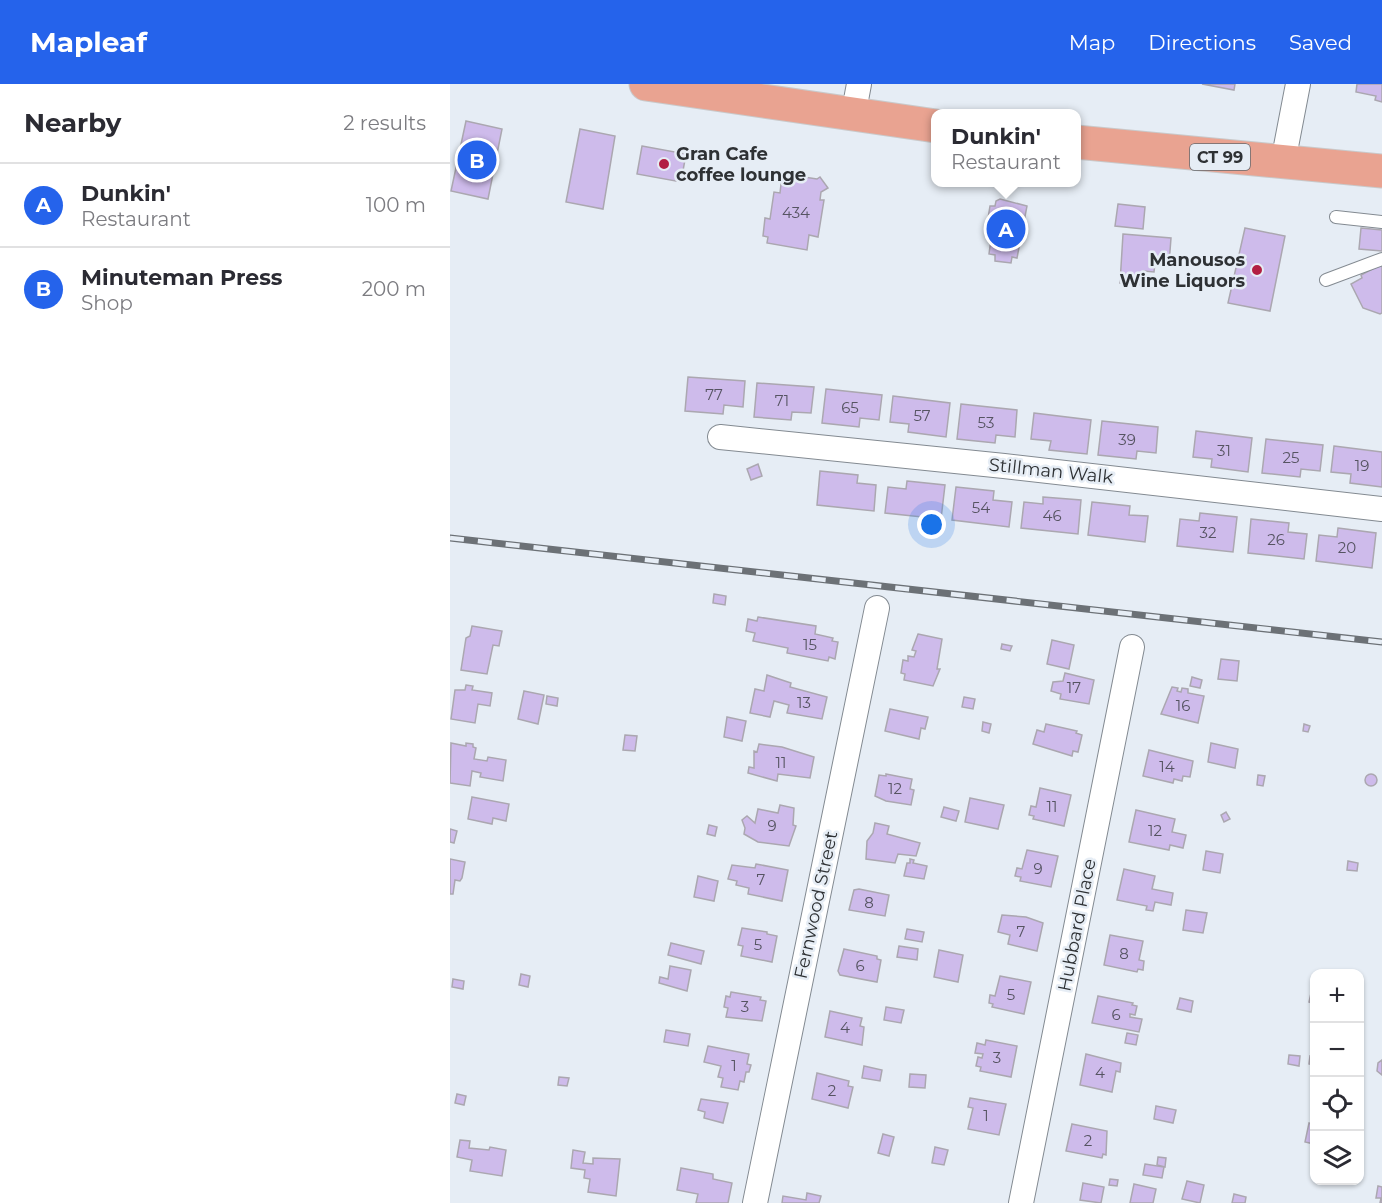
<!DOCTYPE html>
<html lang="en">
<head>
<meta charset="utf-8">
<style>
  body { margin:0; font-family:Montserrat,sans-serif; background:#f2f2f3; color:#2b2b33 }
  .controls { position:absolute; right:18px; bottom:18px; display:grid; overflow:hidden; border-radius:12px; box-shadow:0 2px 4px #0004 }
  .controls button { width:54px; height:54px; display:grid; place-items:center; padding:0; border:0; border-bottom:2px solid #e1e1e2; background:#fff; color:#2b2b33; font:30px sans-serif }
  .you { position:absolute; left:482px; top:441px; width:21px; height:21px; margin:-15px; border:4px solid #fff; border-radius:50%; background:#1a73e8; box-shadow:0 0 0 9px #1a73e833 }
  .badge { display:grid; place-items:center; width:39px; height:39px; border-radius:50%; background:#2563eb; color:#fff; font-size:20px; font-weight:700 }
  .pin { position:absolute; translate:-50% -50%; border:3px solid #fff; box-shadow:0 2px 6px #0006 }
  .popup { position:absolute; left:481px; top:25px; width:150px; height:78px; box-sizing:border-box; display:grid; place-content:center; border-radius:12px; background:#fff; filter:drop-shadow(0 2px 4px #0005); font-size:20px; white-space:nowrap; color:#7c7c81 }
  .popup b { font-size:22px; color:#2b2b33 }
  .popup::after { content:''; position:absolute; left:50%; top:100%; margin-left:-12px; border:12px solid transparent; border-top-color:#fff }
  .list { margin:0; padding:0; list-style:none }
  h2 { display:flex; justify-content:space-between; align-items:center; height:78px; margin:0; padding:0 24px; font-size:26px }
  h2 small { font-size:20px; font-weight:400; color:#7c7c81 }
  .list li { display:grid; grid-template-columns:39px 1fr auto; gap:18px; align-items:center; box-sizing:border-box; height:84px; padding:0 24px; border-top:2px solid #e1e1e2 }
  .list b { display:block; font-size:22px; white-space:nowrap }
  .list p { margin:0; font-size:20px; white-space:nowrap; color:#7c7c81 }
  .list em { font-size:20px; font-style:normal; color:#7c7c81 }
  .icon { flex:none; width:33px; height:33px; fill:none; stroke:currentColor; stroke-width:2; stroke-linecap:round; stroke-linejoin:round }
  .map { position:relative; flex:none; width:932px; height:1119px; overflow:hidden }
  header { display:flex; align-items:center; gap:36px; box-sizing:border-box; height:84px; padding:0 30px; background:#2563eb; color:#fff }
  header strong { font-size:28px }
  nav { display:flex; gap:33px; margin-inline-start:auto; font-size:21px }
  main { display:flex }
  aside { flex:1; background:#fff }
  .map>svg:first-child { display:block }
</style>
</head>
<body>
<header>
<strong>Mapleaf</strong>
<nav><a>Map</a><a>Directions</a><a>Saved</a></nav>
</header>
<main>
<aside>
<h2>Nearby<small>2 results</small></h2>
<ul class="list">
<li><span class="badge">A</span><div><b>Dunkin'</b><p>Restaurant</p></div><em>100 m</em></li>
<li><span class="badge">B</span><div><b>Minuteman Press</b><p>Shop</p></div><em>200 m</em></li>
</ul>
</aside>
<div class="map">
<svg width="932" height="1119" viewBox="0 0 932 1119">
  <rect width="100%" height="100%" fill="#e6edf5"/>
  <g fill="#cebbeb" stroke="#aba7b0" stroke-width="1.5">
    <path d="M752,0H785L784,6Z"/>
    <path d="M907,0H932V18L925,16L926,12L906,8Z"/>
    <path d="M16,37L52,45L38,115L1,107Z"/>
    <path d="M130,45L165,52L153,125L116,118Z"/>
    <path d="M192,62L236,70L231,98L187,90Z"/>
    <path d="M341,91L367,95L370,93L378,104L371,108L370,116H374L368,153L359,151L357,166L317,159L318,153L313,152L315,134L320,135L324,108L330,109L331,100L339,101Z"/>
    <path d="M550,115L577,122L567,174L562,173L561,179L545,177V171L539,170L542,148L536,147L540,122H545L546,117Z"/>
    <path d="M668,120L695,123L693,145L665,142Z"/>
    <path d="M795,144L835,152L820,227L778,219Z"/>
    <path d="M911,144L932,146V167L909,165Z"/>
    <path d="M673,150L721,154L719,180L705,179L704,188L694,187L693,201L670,199Z"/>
    <path d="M932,180V229L930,230L913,224L901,200L912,194L911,191Z"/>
    <path d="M238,293L295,297L293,323L274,321L273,330L235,327Z"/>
    <path d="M307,299L364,303L361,329L342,328L341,336L304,333Z"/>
    <path d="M376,305L432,311L429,336L410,334L409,343L372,339Z"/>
    <path d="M443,312L500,319L496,353L458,348L459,340L440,338Z"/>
    <path d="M511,320L567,326L565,353L546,351L545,359L507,355Z"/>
    <path d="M584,329L641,336L637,370L599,366L601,357L581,355Z"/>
    <path d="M652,337L708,343L706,369L687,367L686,375L648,371Z"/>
    <path d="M746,347L802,354L798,388L761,383L762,375L743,373Z"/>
    <path d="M816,355L873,361L870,387L851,385L850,393L812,389Z"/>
    <path d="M884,362L932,368V403L900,399L901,390L881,388Z"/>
    <path d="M308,380L312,392L301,396L297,385Z"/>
    <path d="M370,387L408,391L407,399L426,401L424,427L367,421Z"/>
    <path d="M457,397L495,401L491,435L435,429L438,403L456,405Z"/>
    <path d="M506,403L544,407L543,416L562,418L559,443L502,436Z"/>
    <path d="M593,413L631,416L628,450L571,444L574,418L593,420Z"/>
    <path d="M642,418L680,422L679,431L698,432L695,458L638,451Z"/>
    <path d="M750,429L787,433L783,468L727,462L730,435L749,437Z"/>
    <path d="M801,435L839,439L838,448L857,450L854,475L798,469Z"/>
    <path d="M888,444L926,449L922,484L866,477L869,451L887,453Z"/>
    <path d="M264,510L276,512L275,521L263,519Z"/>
    <path d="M308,533L366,542L365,550L383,554L382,557L388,558L385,575L379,573L378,577L337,569L338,564L303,557L305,549L296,547L298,535L307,537Z"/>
    <path d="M22,542L52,547L49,562L43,561L37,590L11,586L16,554L20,552Z"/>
    <path d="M468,550L492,555L487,585H490L483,602L454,596L455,590L451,589L453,576L458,577V572L464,573L466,567L462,566Z"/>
    <path d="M602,556L624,561L619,585L597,580Z"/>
    <path d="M552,560L562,562L560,567L551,565Z"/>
    <path d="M771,575L789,577L787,597L768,595Z"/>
    <path d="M615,589L644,596L639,620L610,615L611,610L601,607L603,598L613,597Z"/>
    <path d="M317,591L341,599L340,603L377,613L372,635L337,629L339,621L324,617L320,633L300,629L305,605L314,607Z"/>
    <path d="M742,593L752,596L750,604L740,602Z"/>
    <path d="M16,601L23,602L22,606L42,609L40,622L28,620L25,639L1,635L5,606H15Z"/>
    <path d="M722,603L728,604L727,607L731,608L732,604L738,605V609L754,612L748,639L711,630Z"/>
    <path d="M74,607L94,611L88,640L68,635Z"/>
    <path d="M97,612L108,614L107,622L96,620Z"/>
    <path d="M514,613L525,615L523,625L512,623Z"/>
    <path d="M440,625L478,633L475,645L471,644L469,655L435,647Z"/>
    <path d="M277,633L296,637L292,657L274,653Z"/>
    <path d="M533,638L541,640L539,649L532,647Z"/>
    <path d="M596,640L627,647L626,649L632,651L628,668L623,667L622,672L583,660L587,646L594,648Z"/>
    <path d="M854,640L860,642L858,648L853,647Z"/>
    <path d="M175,651L187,652L185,667L173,666Z"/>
    <path d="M1,659L16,662V659L23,660V663L26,664L24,675L37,677L38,673L56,676L53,697L30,693L31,689L22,687L20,702L0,699Z"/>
    <path d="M761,659L788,665L785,684L758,678Z"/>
    <path d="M309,660L332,663L364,673L360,694L328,690L327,697L298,689L299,683L304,684V667L307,668Z"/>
    <path d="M699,666L743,677L740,693L733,692L732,697L724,695L723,699L693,692Z"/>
    <circle cx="921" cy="696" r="6"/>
    <path d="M436,690L462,695L460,705L464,706L461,721L436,717L425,712L429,691L436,692Z"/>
    <path d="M808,691L815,692L813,702L807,701Z"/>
    <path d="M590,704L621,711L614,742L583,735L584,732L579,731L581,722L586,723Z"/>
    <path d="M22,713L59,720L56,737L43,734L42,740L18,735Z"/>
    <path d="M520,714L554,721L548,745L515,738Z"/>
    <path d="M330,721L344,724L343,741L346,742L339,762L308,758L294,750L295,744L292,736L297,732L305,739L308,725L328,729Z"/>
    <path d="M494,723L509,727L506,737L491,733Z"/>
    <path d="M686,726L725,735L722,748L736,751L733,764L720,761L719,766L679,758Z"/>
    <path d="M776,728L780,735L774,738L771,731Z"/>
    <path d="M425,739L439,742L437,750L470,759L466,772L448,770L445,779L416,775L417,757L423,749Z"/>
    <path d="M259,741L267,743L265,752L257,750Z"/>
    <path d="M0,745L7,747L4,759L0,758Z"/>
    <path d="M577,766L608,772L601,803L570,797L571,793L565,792L567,784L572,785Z"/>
    <path d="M756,767L773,770L770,789L753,786Z"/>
    <path d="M0,775L15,778L12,794L10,797L5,796L3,810H0Z"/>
    <path d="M460,775L464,776L463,779L477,782L474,795L454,792L457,779H460Z"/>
    <path d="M898,777L908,779L907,787L897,786Z"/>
    <path d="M306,780L338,786L332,817L298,810L299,804L286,801L287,797L278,795L282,781L305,784Z"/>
    <path d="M674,785L705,792L702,805L723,809L721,821L705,818L703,827L696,826L697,822L667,816Z"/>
    <path d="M248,792L268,797L264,817L244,813Z"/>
    <path d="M409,805L439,811L435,832L399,826L404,806Z"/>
    <path d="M736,826L757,829L753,849L733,846Z"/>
    <path d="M552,831L576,833L593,839L587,867L558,860L560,851L548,848Z"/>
    <path d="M292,844L317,848V850L327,852L322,878L291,872L293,862L288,861Z"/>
    <path d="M457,845L474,848L472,858L455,855Z"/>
    <path d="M660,851L693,857L689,876L694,877L693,886L688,885L687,888L654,881Z"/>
    <path d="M221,859L254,867L251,880L218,871Z"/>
    <path d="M449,862L468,865L467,876L447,873Z"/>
    <path d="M394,865L427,872V875L431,876L427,898L390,891L388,887Z"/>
    <path d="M489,866L513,871L508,898L484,893Z"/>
    <path d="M220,882L241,886L237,907L209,899L210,893L218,895Z"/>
    <path d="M71,890L80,892L78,903L69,901Z"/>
    <path d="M550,892L581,898L574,930L542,923L543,920L539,919L540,911L545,912Z"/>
    <path d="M3,895L14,897L13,905L2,903Z"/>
    <path d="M281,908L311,913L310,916L316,917L312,937L276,933L278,924L274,923L276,912L280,913Z"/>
    <path d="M861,909H864V920L859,918Z"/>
    <path d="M648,912L683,919L682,921L687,922L685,931L680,930V933L692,935L689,948L642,939Z"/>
    <path d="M730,914L743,917L741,928L727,925Z"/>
    <path d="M436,923L454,926L451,939L434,936Z"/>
    <path d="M380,927L412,934L410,942L414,943L412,961L375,953Z"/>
    <path d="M216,946L240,950L238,962L214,958Z"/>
    <path d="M677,949L688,951L686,961L675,959Z"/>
    <path d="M536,956L567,962L561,993L530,987L531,983L526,982L528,973L532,974L533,970L525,969L527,959L535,961Z"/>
    <path d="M258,962L299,970L297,980L301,981L299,988H296L294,998L290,997L288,1006L271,1003L273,994L268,993L271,982L254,978Z"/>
    <path d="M636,970L671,979L670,988L666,987L662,1008L630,1001Z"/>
    <path d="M839,971L850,972L849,982L838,980Z"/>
    <path d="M860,972L864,973V981L859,980Z"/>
    <path d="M932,976V991L927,987L928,979Z"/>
    <path d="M414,982L432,986L430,997L412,994Z"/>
    <path d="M367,989L399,997L398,1002L403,1003L398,1024L362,1015Z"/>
    <path d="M460,990L476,991L475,1004L459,1003Z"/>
    <path d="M109,993L119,994L117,1002L108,1001Z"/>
    <path d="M7,1010L16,1012L14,1021L5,1019Z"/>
    <path d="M520,1014L556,1020L549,1051L518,1045L523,1024L518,1023Z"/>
    <path d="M251,1015L278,1019L273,1039L254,1034L255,1028L248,1026Z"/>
    <path d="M706,1022L726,1026L723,1039L704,1035Z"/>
    <path d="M859,1039L864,1041V1060L855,1058Z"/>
    <path d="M622,1040L657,1047L656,1071L653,1070L652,1074L616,1067Z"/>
    <path d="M433,1050L444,1053L439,1072L428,1069Z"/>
    <path d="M10,1056L20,1057L19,1064L39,1066L40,1063L56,1066L52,1092L20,1087L22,1076L7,1073Z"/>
    <path d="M485,1063L498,1066L494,1081L482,1079Z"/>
    <path d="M123,1066L135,1068L133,1079L143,1080V1074L170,1075L166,1112L138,1108L140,1095L134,1094L135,1086L121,1084Z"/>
    <path d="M708,1073L716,1074L715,1083L707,1081Z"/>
    <path d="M695,1080L714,1083L712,1094L693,1091Z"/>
    <path d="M231,1084L263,1090V1095L282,1099L278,1119H246L248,1110L227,1106Z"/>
    <path d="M660,1095L668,1096L667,1102L659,1101Z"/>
    <path d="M737,1097L754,1101L750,1119L732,1115Z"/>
    <path d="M633,1099L654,1103L651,1119L630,1116Z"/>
    <path d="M684,1100L706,1105L703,1119H680Z"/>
    <path d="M928,1102L932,1103V1119H930L931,1114H926Z"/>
    <path d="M357,1109L371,1112L369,1119H332L333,1112L356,1116Z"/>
    <path d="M784,1110L796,1113L795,1119H782Z"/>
  </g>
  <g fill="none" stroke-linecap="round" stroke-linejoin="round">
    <g stroke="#838a91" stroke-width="14">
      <g id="lane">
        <path d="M886,133L932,138"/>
        <path d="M876,196L932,175"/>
      </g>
    </g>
    <g stroke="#838a91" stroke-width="26">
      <g id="street">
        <path d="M403,32L409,0"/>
        <path d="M833,78L848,0"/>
        <path d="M270,353L554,382L932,425"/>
        <path d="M305,1119L427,524"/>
        <path d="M571,1119L682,563"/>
      </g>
    </g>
    <g stroke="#c9c9ca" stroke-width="35">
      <g id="primary">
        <path d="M196,0L486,42"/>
        <path d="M626,58L932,87"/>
      </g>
    </g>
    <use href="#lane" stroke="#fff" stroke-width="12"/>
    <use href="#street" stroke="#fff" stroke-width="24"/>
    <use href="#primary" stroke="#e9a391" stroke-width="33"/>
    <g stroke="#6c7176" stroke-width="7">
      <path id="rail" d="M0,454L932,558"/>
    </g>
    <use href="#rail" stroke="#e6edf5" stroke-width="4.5" stroke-dasharray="14" stroke-linecap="butt"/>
  </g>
  <g fill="#b21f43" stroke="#e6edf5" stroke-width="2">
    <circle cx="214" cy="80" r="6"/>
    <circle cx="807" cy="186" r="6"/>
  </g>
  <g text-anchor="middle" stroke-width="5" stroke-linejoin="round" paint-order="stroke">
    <g font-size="15" fill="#565462">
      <text x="346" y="134">434</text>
      <text x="264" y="316">77</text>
      <text x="332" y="322">71</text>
      <text x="400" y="329">65</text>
      <text x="472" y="337">57</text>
      <text x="536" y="344">53</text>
      <text x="677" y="361">39</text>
      <text x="774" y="372">31</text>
      <text x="841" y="379">25</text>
      <text x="912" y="387">19</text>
      <text x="531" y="429">54</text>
      <text x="602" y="437">46</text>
      <text x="758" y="454">32</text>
      <text x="826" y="461">26</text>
      <text x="897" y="469">20</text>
      <text x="360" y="566">15</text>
      <text x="624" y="609">17</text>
      <text x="354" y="624">13</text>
      <text x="733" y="627">16</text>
      <text x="331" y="684">11</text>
      <text x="717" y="688">14</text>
      <text x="445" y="710">12</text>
      <text x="602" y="728">11</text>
      <text x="322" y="747">9</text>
      <text x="705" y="752">12</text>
      <text x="588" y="790">9</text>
      <text x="311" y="801">7</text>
      <text x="419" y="824">8</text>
      <text x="571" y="853">7</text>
      <text x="308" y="866">5</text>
      <text x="674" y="875">8</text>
      <text x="410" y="887">6</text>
      <text x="561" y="916">5</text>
      <text x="295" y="928">3</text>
      <text x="666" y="936">6</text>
      <text x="395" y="949">4</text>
      <text x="547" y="979">3</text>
      <text x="284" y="987">1</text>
      <text x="650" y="994">4</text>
      <text x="382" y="1012">2</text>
      <text x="536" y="1037">1</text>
      <text x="638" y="1062">2</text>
    </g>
    <rect fill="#e6edf5" stroke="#65696e" stroke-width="1.5" x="740" y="60" width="60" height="26" rx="4.5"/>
    <g font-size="16" font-weight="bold" fill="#2e3134">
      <text x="770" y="79">CT 99</text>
    </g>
    <g font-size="18" font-weight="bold" fill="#2e3134" stroke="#e6edf5" text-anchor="start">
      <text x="226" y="76">Gran Cafe<tspan x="226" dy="21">coffee lounge</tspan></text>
      <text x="795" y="182" text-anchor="end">Manousos<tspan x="795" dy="21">Wine Liquors</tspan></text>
    </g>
    <g font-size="18" fill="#2e3134" stroke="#e6edf5">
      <text transform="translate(601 387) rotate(6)" y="6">Stillman Walk</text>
      <text transform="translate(366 821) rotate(-78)" y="6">Fernwood Street</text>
      <text transform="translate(627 841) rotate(-79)" y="6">Hubbard Place</text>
    </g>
  </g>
</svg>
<div class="controls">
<button>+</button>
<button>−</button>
<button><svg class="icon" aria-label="locate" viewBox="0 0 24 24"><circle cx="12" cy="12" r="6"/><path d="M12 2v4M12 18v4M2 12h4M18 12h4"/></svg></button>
<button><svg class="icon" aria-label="layers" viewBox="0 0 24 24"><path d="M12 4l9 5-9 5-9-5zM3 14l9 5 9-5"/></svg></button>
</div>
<div class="you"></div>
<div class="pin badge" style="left:556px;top:145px">A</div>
<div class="popup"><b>Dunkin'</b>Restaurant</div>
<div class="pin badge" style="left:27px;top:76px">B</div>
</div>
</main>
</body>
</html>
